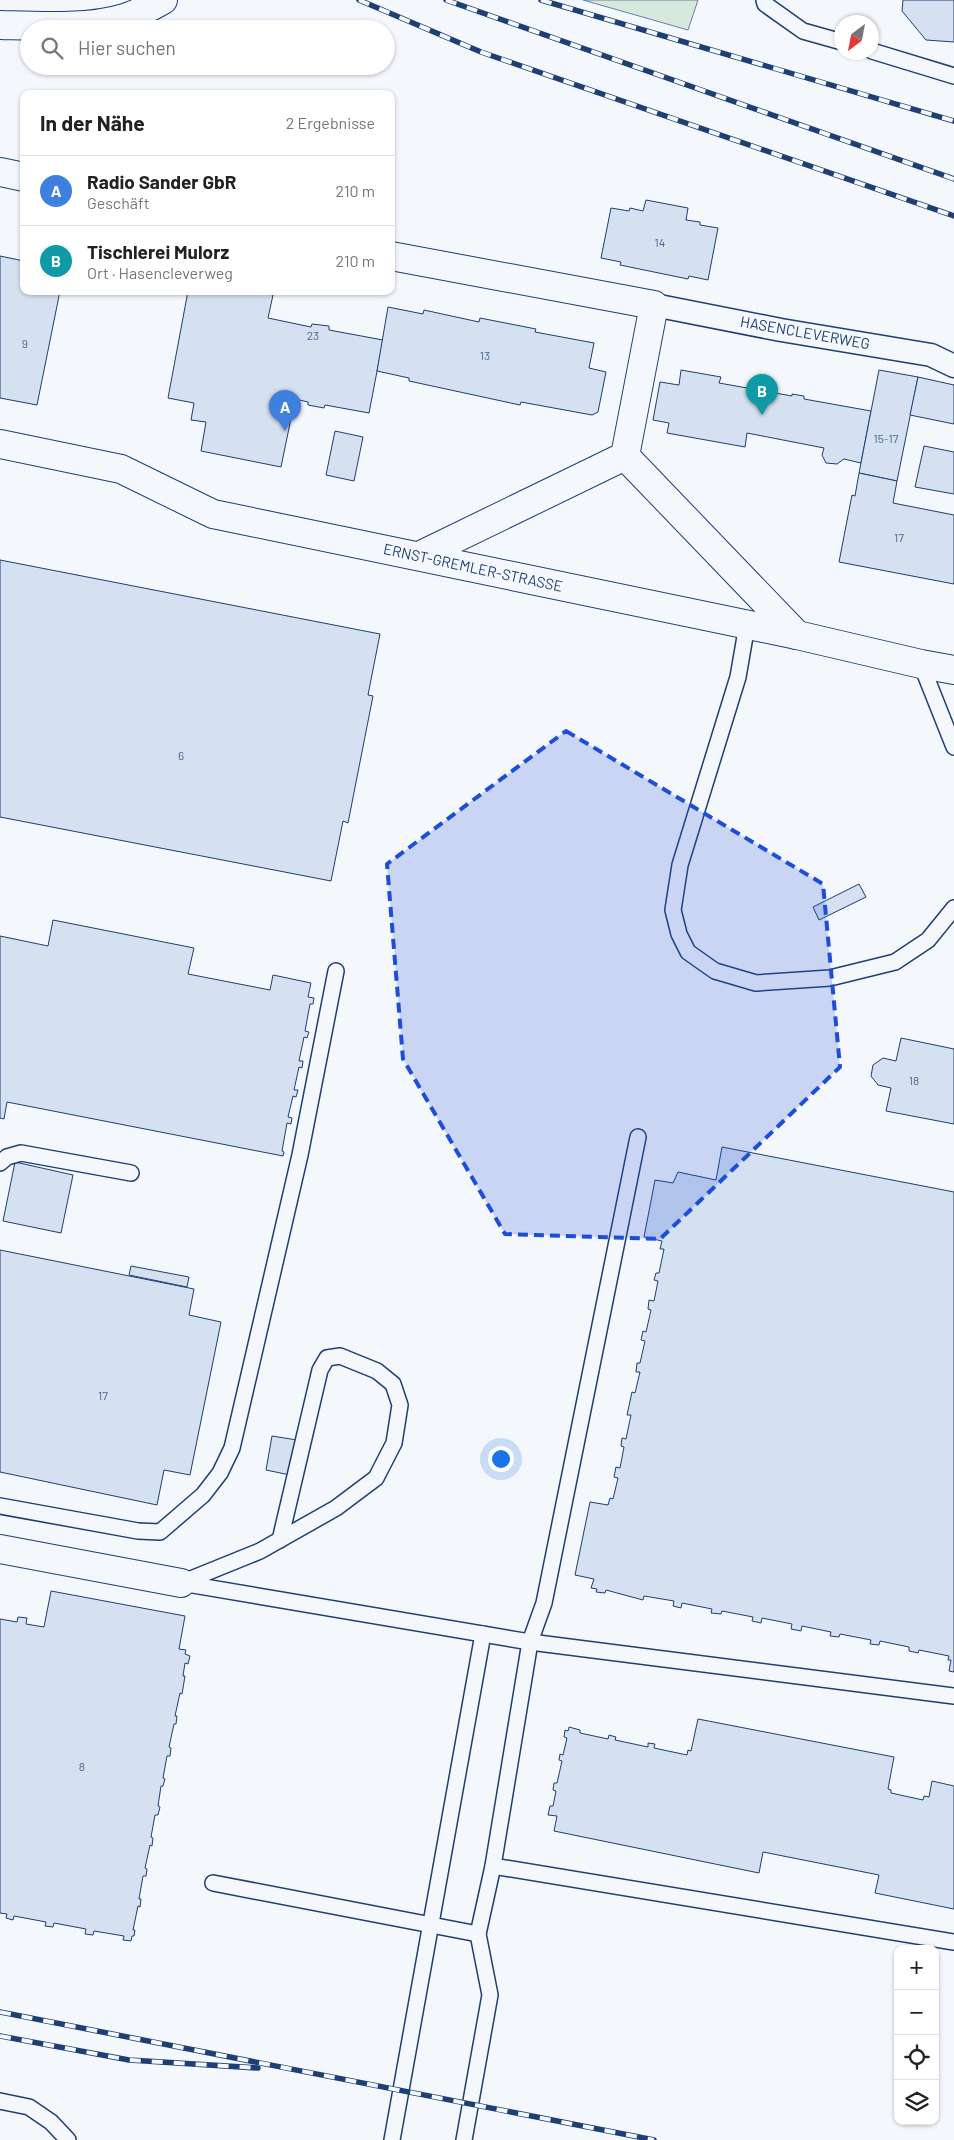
<!DOCTYPE html>
<html lang="de">
<head>
<meta charset="utf-8">
<style>
  body { margin:0; font-family:Barlow,sans-serif; background:#f2f2f2; color:#222 }
  .controls { position:absolute; right:15px; bottom:15px; display:grid; overflow:hidden; border-radius:10px; box-shadow:0 1px 4px #0004 }
  .controls button { width:45px; height:45px; display:grid; place-items:center; padding:0; border:0; border-bottom:1px solid #e0e0e0; background:#fff; color:#222; font:25px sans-serif }
  .compass { position:absolute; left:834px; top:15px; width:45px; height:45px; border-radius:50%; background:#fff; box-shadow:0 1px 4px #0004; rotate:212deg }
  .you { position:absolute; left:500px; top:1458px; width:18px; height:18px; margin:-12px; border:4px solid #fff; border-radius:50%; background:#1a73e8; box-shadow:0 0 0 8px #1a73e833 }
  .badge { display:grid; place-items:center; width:32px; height:32px; border-radius:50%; background:#c62828; color:#fff; font-size:16px; font-weight:700 }
  .pin { position:absolute; translate:-50% -41px; filter:drop-shadow(0 1px 2px #0008) }
  .pin::after { content:''; position:absolute; top:26px; width:18px; height:15px; background:inherit; clip-path:polygon(0 0,100% 0,50% 100%) }
  .list { margin:0; padding:0; list-style:none }
  h2 { display:flex; justify-content:space-between; align-items:center; height:65px; margin:0; padding:0 20px; font-size:21px }
  h2 small { font-size:16px; font-weight:400; color:#767676 }
  .list li { display:grid; grid-template-columns:32px 1fr auto; gap:15px; align-items:center; box-sizing:border-box; height:70px; padding:0 20px; border-top:1px solid #e0e0e0 }
  .list b { display:block; font-size:19px; white-space:nowrap }
  .list p { margin:0; font-size:16px; white-space:nowrap; color:#767676 }
  .list em { font-size:16px; font-style:normal; color:#767676 }
  .icon { flex:none; width:28px; height:28px; fill:none; stroke:currentColor; stroke-width:2; stroke-linecap:round; stroke-linejoin:round }
  .map { position:relative; flex:none; width:954px; height:2140px; overflow:hidden }
  .search { position:absolute; background:#fff; box-shadow:0 1px 4px #0004; left:20px; top:20px; width:375px; height:55px; display:flex; align-items:center; gap:12px; box-sizing:border-box; padding:0 18px; border-radius:28px; color:#767676; font-size:19px }
  .panel { position:absolute; background:#fff; box-shadow:0 1px 4px #0004; left:20px; top:90px; width:375px; height:205px; border-radius:10px }
  .map>svg:first-child { display:block }
</style>
</head>
<body>
<div class="map">
<svg width="954" height="2140" viewBox="0 0 954 2140">
  <rect width="100%" height="100%" fill="#f4f7fb"/>
  <path fill="#d7e8df" stroke="#687fa3" d="M583,0H698L688,30Z"/>
  <g fill="#d5e0f0" stroke="#1d3f73">
    <path d="M903,0H954V42L926,40L902,11Z"/>
    <path d="M646,200L688,208L686,220L700,222V225L718,228L708,280L689,276L688,279L620,265L621,262L601,258L611,208L629,211L630,208L643,211Z"/>
    <path d="M0,256L24,261V291H60L37,405L0,398Z"/>
    <path d="M188,291H255L273,295L268,318L311,327L312,324L329,326V330L383,340L369,413L325,405L324,408L308,405V402L295,399L281,467L201,451L206,422L191,420L194,403L168,398Z"/>
    <path d="M388,307L423,314L424,310L479,322L480,318L536,329L535,332L594,343L589,368L606,372L598,412L592,415L521,402L520,405L409,381V378L377,371Z"/>
    <path d="M681,370L721,377L719,383L792,396V394L804,396V399L871,411L861,463L844,459L837,464L826,463L822,455L824,448L747,433L745,447L667,433L669,423L653,420L660,382L679,385Z"/>
    <path d="M879,370L918,377L897,481L859,473Z"/>
    <path d="M918,377L954,385V424L910,415Z"/>
    <path d="M335,431L363,437L354,481L326,475Z"/>
    <path d="M924,446L954,452V494L915,487Z"/>
    <path d="M859,473L897,481L893,503L954,515V584L839,562L852,495L855,496Z"/>
    <path d="M0,560L380,634L368,695L373,696L348,823L343,821L331,881L0,817Z"/>
    <path d="M859,884L866,897L819,920L813,907Z"/>
    <path d="M53,920L194,948L188,974L270,990L273,975L311,983L308,997L314,998L313,1004H310L305,1031L309,1032L307,1038L304,1037L299,1061H303L302,1068L299,1067L294,1090H298L296,1097L293,1096L288,1117L292,1118L291,1124L287,1123L282,1151L284,1152L283,1156L7,1102L4,1119L0,1118V936L48,946Z"/>
    <path d="M901,1038L954,1049V1124L886,1111L891,1088L878,1085L871,1076L873,1065L883,1058L896,1061Z"/>
    <path d="M722,1147L954,1192V1672L949,1671L951,1660H948L949,1656L919,1650L918,1653L909,1651V1647L880,1641L879,1645L870,1644L871,1640L840,1634L839,1637L830,1636L831,1632L802,1626L801,1631L791,1629L792,1624L762,1618L761,1623L752,1621L753,1617L722,1611L721,1614L711,1613L712,1609L682,1603L681,1608L673,1606L674,1601L644,1596L643,1600L606,1590L605,1593L596,1592L597,1589L591,1588L594,1579L575,1575L590,1502L608,1505L610,1498L613,1499L618,1478L614,1477L616,1467L620,1468L624,1447L621,1446L622,1438L626,1439L631,1415H627L632,1392L635,1393L640,1372H636L637,1363H640L645,1341L641,1340L643,1331L646,1332L651,1310L648,1309L649,1300L654,1301L658,1281L654,1280L656,1273H659L664,1249H660L662,1241L644,1237L655,1180L673,1183L678,1172L716,1180Z"/>
    <path d="M15,1162L73,1175L61,1233L3,1221Z"/>
    <path d="M0,1250L194,1289L189,1315L221,1322L190,1475L164,1470L157,1505L0,1472Z"/>
    <path d="M131,1266L189,1277L187,1287L129,1275Z"/>
    <path d="M272,1436L297,1440L290,1475L266,1470Z"/>
    <path d="M51,1591L185,1616L179,1649L186,1650L185,1654L190,1656L188,1664L185,1663L183,1676H185L182,1694L180,1693L175,1716H177L176,1724H174L169,1747L171,1748L170,1756H167L163,1778L165,1779L163,1786H161L158,1806L160,1807L158,1815H155L151,1837L153,1838L152,1846L150,1845L145,1868L147,1869L146,1876H143L139,1899H141L140,1907L138,1906L133,1930H135L134,1936H132L131,1941L123,1940L124,1936L94,1931L93,1935L85,1934L86,1929L54,1923L53,1927L45,1926L46,1922L14,1916L13,1920L6,1918L7,1914L0,1913V1619L17,1622L18,1617L27,1618L26,1624L44,1627Z"/>
    <path d="M698,1719L894,1757L888,1789L891,1790V1793L923,1800L924,1796L929,1797L932,1781L954,1786V1909L875,1893L879,1875L763,1852L759,1873L554,1831L557,1816L548,1815L550,1806H553L556,1791L553,1790L554,1783H557L562,1761L559,1760L560,1754L563,1755L567,1738L564,1737L565,1730L568,1731L569,1727L580,1730V1733L608,1739L609,1735L616,1737L615,1740L648,1747V1743L655,1744L654,1748L687,1755L688,1750L691,1751Z"/>
  </g>
  <g fill="none" stroke-linecap="round" stroke-linejoin="round">
    <g stroke="#1d3f73" stroke-width="18">
      <g id="service">
        <path d="M764,0L765,4L803,31L842,42"/>
        <path d="M872,51L954,76"/>
        <path d="M747,625L738,677L680,865L673,910L679,934L688,952L715,971L756,983L830,978L895,962L928,940L954,908"/>
        <path d="M921,664L954,747"/>
        <path d="M638,1137L544,1603L530,1642L493,1866L954,1942"/>
        <path d="M0,1163L7,1157L21,1153L131,1173"/>
        <path d="M0,1506L138,1531L160,1532L203,1495L220,1473L232,1448L300,1155L336,971"/>
        <path d="M181,1583L530,1642L954,1696"/>
        <path d="M181,1583L260,1551L336,1508L376,1478L394,1443L400,1405L393,1384L377,1371L340,1356L327,1358L320,1370L280,1540"/>
        <path d="M213,1883L478,1934"/>
        <path d="M0,2101L29,2107L51,2122L68,2140"/>
        <path d="M392,2140L483,1634"/>
        <path d="M464,2140L490,1995L478,1934L493,1866"/>
      </g>
    </g>
    <g stroke="#1d3f73" stroke-width="25">
      <path id="pedestrian" d="M654,305L781,330L931,355L954,366"/>
    </g>
    <g stroke="#1d3f73" stroke-width="30">
      <g id="minor">
        <path d="M0,172L24,177"/>
        <path d="M391,256L654,305L625,456L419,556"/>
        <path d="M0,444L121,469L213,514L797,635L921,664L954,670"/>
        <path d="M625,456L797,635"/>
        <path d="M0,1549L181,1583"/>
      </g>
    </g>
    <g stroke="#1d3f73" stroke-width="30">
      <path id="secondary" d="M0,25C37,26 89,29 124,18C137,14 151,7 163,0"/>
    </g>
    <use href="#service" stroke="#f4f7fb" stroke-width="15"/>
    <use href="#pedestrian" stroke="#f4f7fb" stroke-width="22"/>
    <use href="#minor" stroke="#f4f7fb" stroke-width="28"/>
    <use href="#secondary" stroke="#f4f7fb" stroke-width="28"/>
    <g stroke="#1d3f73" stroke-width="5.5">
      <g id="rail">
        <path d="M359,0L481,52L954,216"/>
        <path d="M446,0L954,179"/>
        <path d="M541,0L954,121"/>
        <path d="M0,2012L654,2140"/>
        <path d="M0,2036L129,2060L258,2068"/>
      </g>
    </g>
    <use href="#rail" stroke="#f4f7fb" stroke-width="4" stroke-dasharray="11" stroke-linecap="butt"/>
  </g>
  <path fill="#1d4ed8" fill-opacity="0.2" stroke="#1d4ed8" stroke-width="4" stroke-dasharray="10 6" stroke-linejoin="round" d="M566,731L823,884L840,1067L660,1239L505,1234L403,1059L387,864Z"/>
  <g text-anchor="middle" stroke-width="4" stroke-linejoin="round" paint-order="stroke">
    <g font-size="12" fill="#4b6792">
      <text x="660" y="247">14</text>
      <text x="313" y="340">23</text>
      <text x="25" y="348">9</text>
      <text x="485" y="360">13</text>
      <text x="886" y="443">15-17</text>
      <text x="899" y="542">17</text>
      <text x="181" y="760">6</text>
      <text x="914" y="1085">18</text>
      <text x="103" y="1400">17</text>
      <text x="82" y="1771">8</text>
    </g>
    <g font-size="15" fill="#1d3f73" stroke="#f4f7fb">
      <text transform="translate(805 333) rotate(10)" y="5">HASENCLEVERWEG</text>
      <text transform="translate(473 568) rotate(12)" y="5">ERNST-GREMLER-STRASSE</text>
    </g>
  </g>
</svg>
<div class="controls">
<button>+</button>
<button>−</button>
<button><svg class="icon" aria-label="locate" viewBox="0 0 24 24"><circle cx="12" cy="12" r="6"/><path d="M12 2v4M12 18v4M2 12h4M18 12h4"/></svg></button>
<button><svg class="icon" aria-label="layers" viewBox="0 0 24 24"><path d="M12 4l9 5-9 5-9-5zM3 14l9 5 9-5"/></svg></button>
</div>
<svg class="compass" viewBox="-18 -18 36 36"><path d="M0-13l5 13h-10z" fill="#e53935"/><path d="M0 13l5-13h-10z" fill="#767676"/></svg>
<div class="you"></div>
<div class="pin badge" style="left:285px;top:431px;background:#3f7fe0">A</div>
<div class="pin badge" style="left:762px;top:415px;background:#0f9aa8">B</div>
<div class="search"><svg class="icon" aria-label="search" viewBox="0 0 24 24"><circle cx="10" cy="10" r="6"/><path d="M15 15l6 6"/></svg>Hier suchen</div>
<section class="panel">
<h2>In der Nähe<small>2 Ergebnisse</small></h2>
<ul class="list">
<li><span class="badge" style="background:#3f7fe0">A</span><div><b>Radio Sander GbR</b><p>Geschäft</p></div><em>210 m</em></li>
<li><span class="badge" style="background:#0f9aa8">B</span><div><b>Tischlerei Mulorz</b><p>Ort · Hasencleverweg</p></div><em>210 m</em></li>
</ul>
</section>
</div>
</body>
</html>
